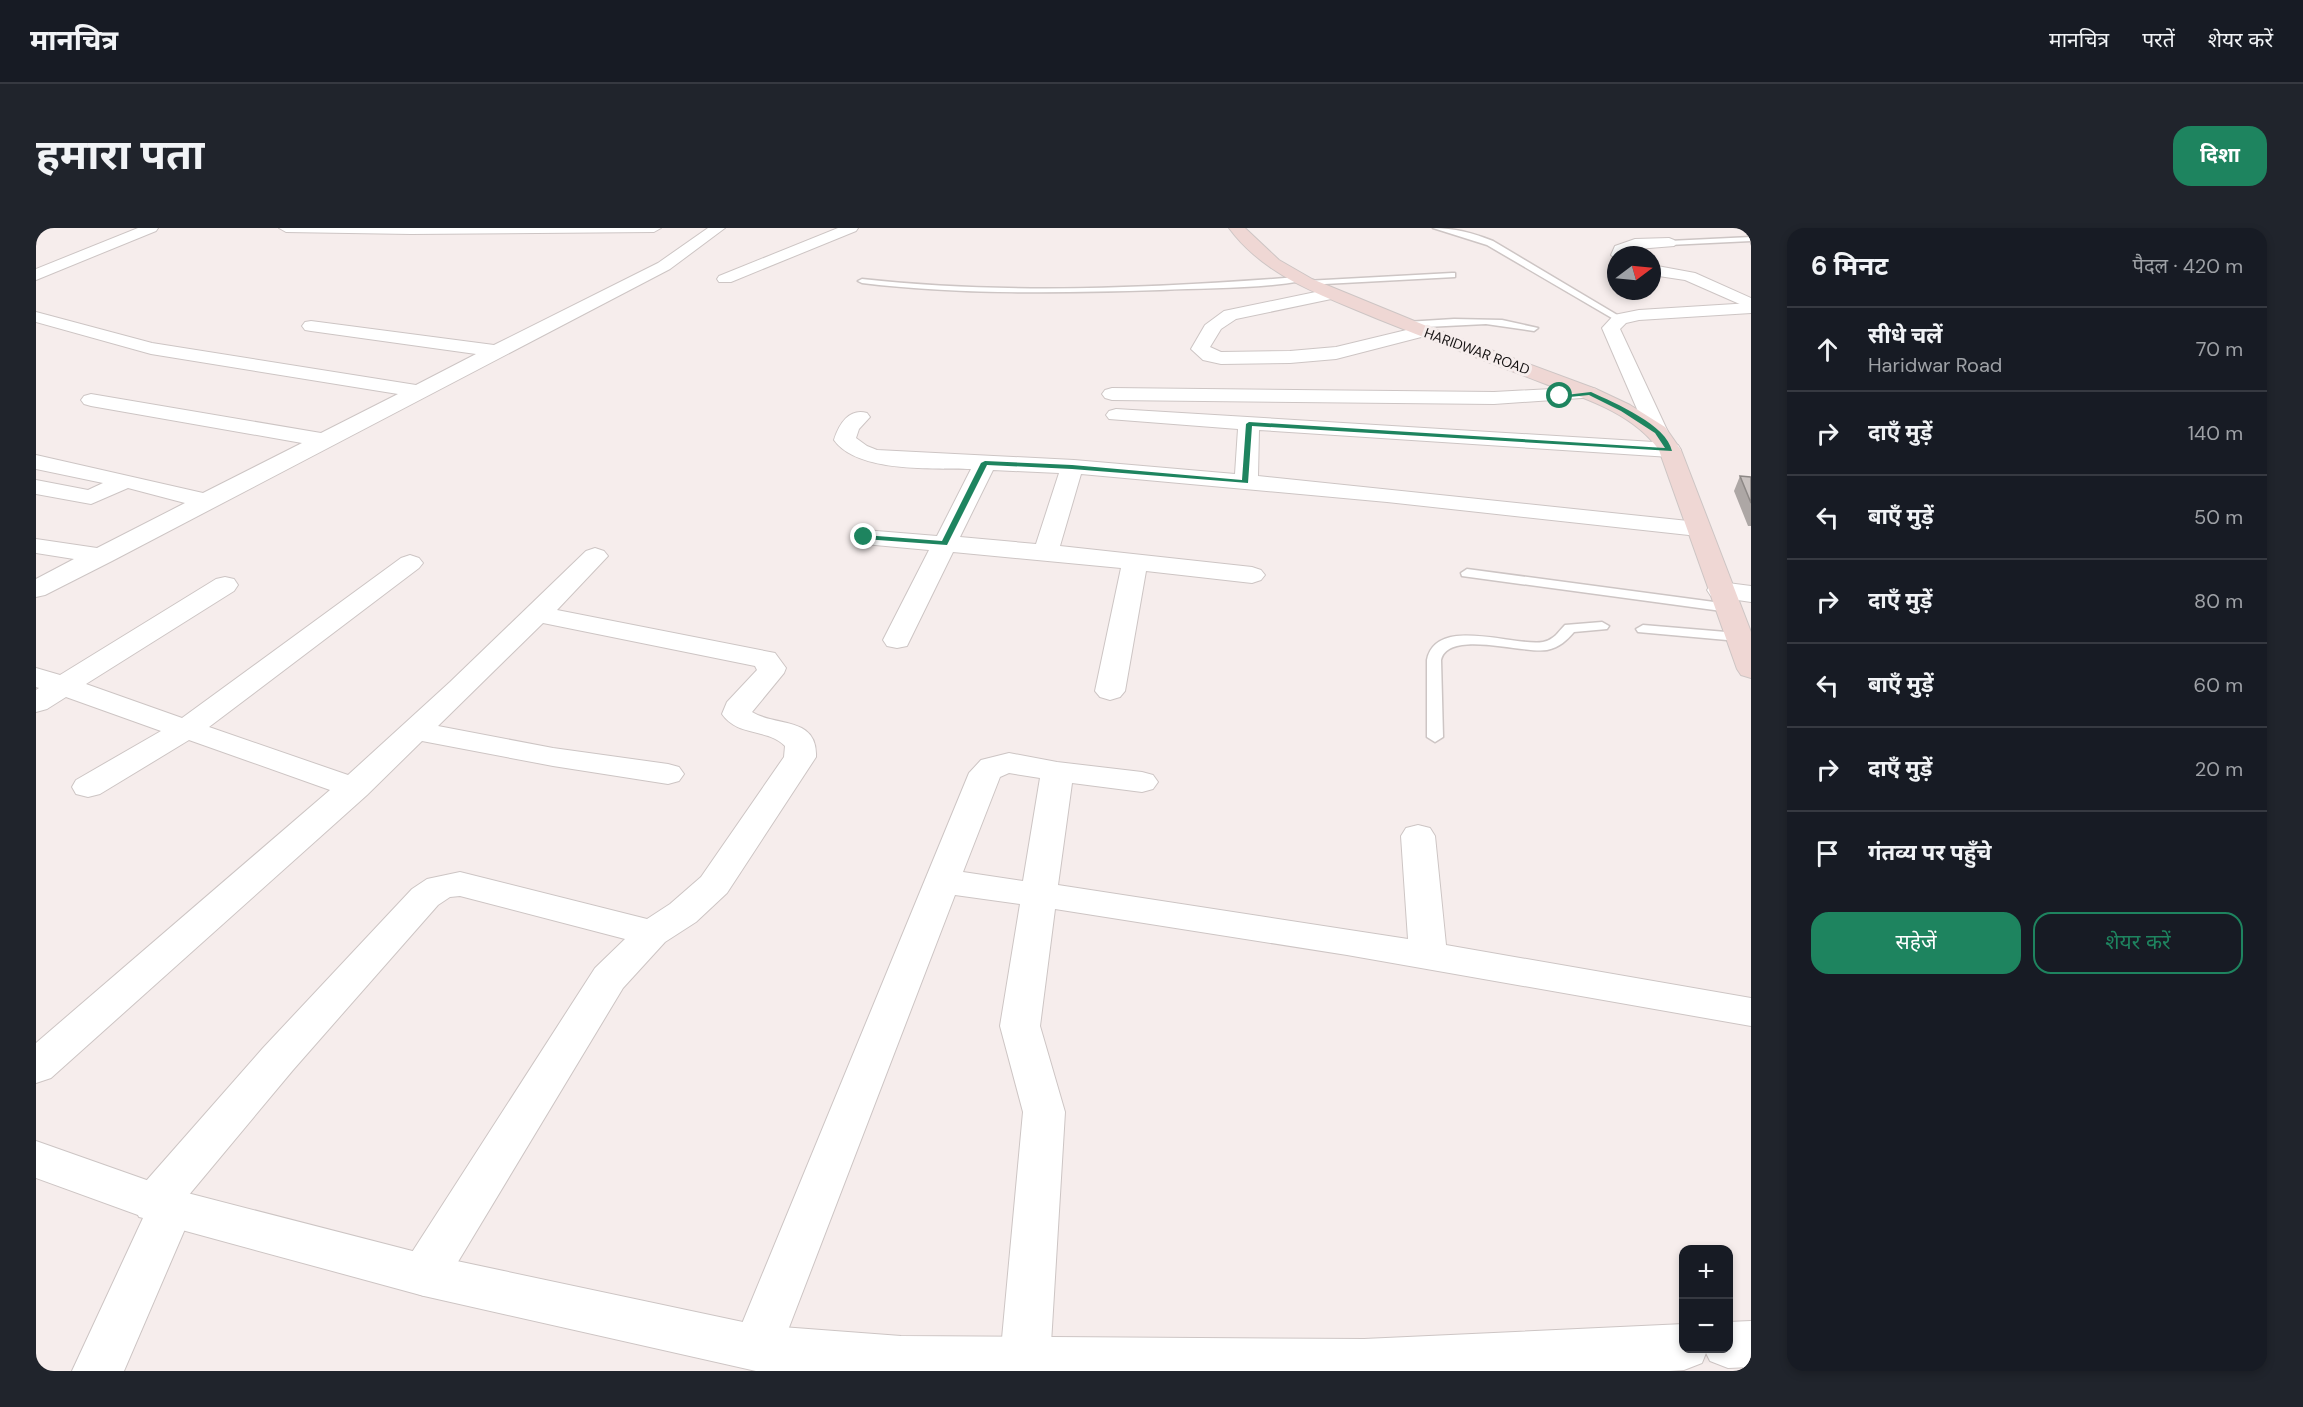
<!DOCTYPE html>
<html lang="hi">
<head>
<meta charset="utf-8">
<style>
  body { margin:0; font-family:"DM Sans","Noto Sans Devanagari",sans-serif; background:#20242c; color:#f1f3f6 }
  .controls { position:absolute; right:18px; bottom:18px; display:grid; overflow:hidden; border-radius:12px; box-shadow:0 3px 9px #0003 }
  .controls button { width:54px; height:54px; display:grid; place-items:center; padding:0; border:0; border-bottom:2px solid #363941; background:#171b24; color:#f1f3f6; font:30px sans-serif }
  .compass { position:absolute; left:1571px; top:18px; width:54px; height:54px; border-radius:50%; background:#171b24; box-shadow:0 3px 9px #0003; rotate:74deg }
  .stop { position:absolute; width:18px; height:18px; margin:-14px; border:4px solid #1e845f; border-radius:50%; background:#fff }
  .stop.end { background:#1e845f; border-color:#fff; box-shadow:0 2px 6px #0008 }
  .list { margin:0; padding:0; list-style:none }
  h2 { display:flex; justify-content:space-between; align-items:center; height:78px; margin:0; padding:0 24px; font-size:26px }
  h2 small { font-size:20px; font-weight:400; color:#9ea1a6 }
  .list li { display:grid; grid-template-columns:39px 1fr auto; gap:18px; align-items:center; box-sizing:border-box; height:84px; padding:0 24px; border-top:2px solid #363941 }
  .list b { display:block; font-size:22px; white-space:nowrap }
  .list p { margin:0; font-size:20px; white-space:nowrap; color:#9ea1a6 }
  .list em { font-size:20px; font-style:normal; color:#9ea1a6 }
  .actions { display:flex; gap:12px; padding:18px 24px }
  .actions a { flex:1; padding:14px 0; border:2px solid #1e845f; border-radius:18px; text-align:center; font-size:21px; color:#1e845f }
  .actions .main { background:#1e845f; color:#fff }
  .icon { flex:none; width:33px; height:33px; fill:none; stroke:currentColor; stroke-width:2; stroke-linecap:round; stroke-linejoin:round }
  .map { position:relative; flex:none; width:1715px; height:1143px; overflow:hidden; border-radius:18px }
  header { display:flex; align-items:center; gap:36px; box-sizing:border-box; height:84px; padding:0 30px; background:#171b24; border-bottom:2px solid #363941 }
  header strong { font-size:28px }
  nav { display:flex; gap:33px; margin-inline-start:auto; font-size:21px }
  .intro { display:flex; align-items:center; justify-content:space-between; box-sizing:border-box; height:144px; padding:0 36px }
  h1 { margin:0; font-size:42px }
  .button { padding:15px 27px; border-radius:18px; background:#1e845f; color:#fff; font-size:21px; font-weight:700 }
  main { display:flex; gap:36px; padding:0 36px }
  aside { flex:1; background:#171b24; border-radius:18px; box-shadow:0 3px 9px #0003 }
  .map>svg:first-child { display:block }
</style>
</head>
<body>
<header>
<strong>मानचित्र</strong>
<nav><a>मानचित्र</a><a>परतें</a><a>शेयर करें</a></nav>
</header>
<div class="intro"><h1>हमारा पता</h1><a class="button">दिशा</a></div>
<main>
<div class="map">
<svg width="1715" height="1143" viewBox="0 0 1715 1143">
  <rect width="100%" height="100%" fill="#f6edec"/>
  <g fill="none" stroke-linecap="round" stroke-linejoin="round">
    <g stroke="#cdc5c4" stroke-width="3">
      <g id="service">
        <path d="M1397,0C1418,0 1437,5 1457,13L1588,91L1581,93L1451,17Z"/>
        <path d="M1715,9V13L1633,17L1629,15L1633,13Z"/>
        <path d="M1416,45H1419V49L1270,57L1266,55L1270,53Z"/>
        <path d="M1263,49L1267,51L1266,53C1220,61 1170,60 1124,62C1025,65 925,67 826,55L822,53L826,51C970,67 1119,60 1263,49Z"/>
        <path d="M1418,91L1466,92L1502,100L1498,103L1450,96L1370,100L1366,97L1370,94Z"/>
        <path d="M1431,341L1693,376L1700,380L1693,384L1426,348L1425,345Z"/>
        <path d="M1566,394L1573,398L1571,401L1538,404C1530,413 1524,419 1511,422C1487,426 1412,401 1405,432L1407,509L1399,514L1391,509V432C1400,387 1478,419 1507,414C1518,412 1522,404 1529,397Z"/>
        <path d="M1607,397L1702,405L1709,409L1702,413L1602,404L1600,401Z"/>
      </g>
    </g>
    <g stroke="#cdc5c4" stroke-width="2">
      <g id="minor">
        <path d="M102,0H122L120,3L0,52V41Z"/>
        <path d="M243,0H625L618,4L375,6L250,4Z"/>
        <path d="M672,0H689L634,41L76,333L9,367L0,369V351L38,331L0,325V311L61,320L149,275L92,260L55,276L0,266V252L52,262L67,255L0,241V227L167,265L266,215L55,178L48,176L45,172L48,168L55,166L285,205L362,166L115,126L0,94V84L116,115L380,157L440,126L275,103L269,102L266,98L269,94L275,93L458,117L622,35Z"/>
        <path d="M802,0H822L820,3L695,54H683L681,51L683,48Z"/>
        <path d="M1633,10L1638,12L1641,15L1638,18L1601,21L1591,24V27H1580V31L1575,27L1579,18L1599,11Z"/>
        <path d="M1616,37L1659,45L1715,70V81L1649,52L1616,47Z"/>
        <path d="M1294,61L1302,66L1300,70L1200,91L1185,101L1174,119L1185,124L1254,123L1300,119L1387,98L1393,99L1396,103L1393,107L1300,131L1254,135L1185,136L1167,132L1155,121L1169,97L1188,83Z"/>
        <path d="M1553,159L1560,161L1563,165L1560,169L1458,176L1076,172L1069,170L1066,166L1069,162L1076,160L1458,164Z"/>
        <path d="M1080,181L1634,215L1642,217L1645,222L1642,227L1634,229L1223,202L1222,248L1662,294L1671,296L1674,301L1671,306L1662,308L1351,274L1045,246L1024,318L1216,339L1225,342L1229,347L1225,352L1216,355L1110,343L1089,463L1084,469L1074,472L1064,469L1059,463L1085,340L917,324L871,418L861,420L851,418L847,412L893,322L828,316L819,314L816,309L819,304L828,302L901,308L935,241C898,240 821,245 798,212C803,196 813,180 831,185L834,189L823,201L820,210L831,218L841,222L1038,232L1199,246L1202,201L1073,191L1070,187L1073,183ZM957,242L1023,245L1000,316L924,309Z"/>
        <path d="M559,320L568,323L572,328L521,382L739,425L750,440L748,445L716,484C740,499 782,488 780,529L691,665L660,694L629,714L587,760L405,1062L388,1068L371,1062L364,1047L371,1032L559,740L589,711L424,668L414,669L402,677L257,842L152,968L158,980L88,1143H36L107,990L103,989L96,975L103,961L227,820L376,661L391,651L424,644L611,691L634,676L665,649L748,529L749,518C731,500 702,509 686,486L691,474L721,442L719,438L507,395L402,498L517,520L632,536L643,539L648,546L643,553L632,556L517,538L386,513L331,567L15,850L0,855V815L294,562L153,512L64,566L52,569L40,566L36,559L40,552L125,503L30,469L11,481L0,484V462L3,460L0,459V440L24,447L180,351L189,349L198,351L202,357L198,363L50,456L146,490L365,330L374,327L383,330L387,335L383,340L173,499L312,547L414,454L550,323Z"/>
        <path d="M1684,354L1715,358V374L1675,368L1671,362L1675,356Z"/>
        <path d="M973,525L1021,534L1106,544L1117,547L1122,554L1117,561L1106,564L1036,555L1022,657L1372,711L1365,608L1370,600L1382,597L1394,600L1399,608L1410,717L1715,770V798L1311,727L1019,681L1004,798L1029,884L1014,1132L1010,1143H968L964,1132L987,884L964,798L984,676L919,667L739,1136L722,1143L703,1136L696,1120L933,545L945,532ZM973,545L1004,550L987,653L927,644L964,549Z"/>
      </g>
    </g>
    <g stroke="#cdc5c4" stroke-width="2">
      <g id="tertiary">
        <path d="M1715,75V85L1603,92L1590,95L1584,101L1632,204L1629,209L1621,210L1613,209L1566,100L1578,87L1603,82Z"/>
        <path d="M0,913L136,961L388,1026L721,1097L865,1108L1328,1111L1648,1096V1120H1692V1094L1715,1093V1139L1692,1140L1674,1133L1670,1125L1666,1135L1648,1142L1633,1143H720L388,1068L135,999L0,950Z"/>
      </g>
    </g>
    <g stroke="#cdc5c4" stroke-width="2">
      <path id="secondary" d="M1193,0H1209L1243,32L1276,51L1393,99L1560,161L1594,177L1629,199L1645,222L1715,404V450L1705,447L1701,441L1623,222C1597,185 1548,170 1507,155C1452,134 1397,113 1342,91C1288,68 1229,49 1193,0Z"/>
    </g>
    <use href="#service" fill="#fff" fill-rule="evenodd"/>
    <use href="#minor" fill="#fff" fill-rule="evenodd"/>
    <use href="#tertiary" fill="#fff" fill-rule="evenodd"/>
    <use href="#secondary" fill="#efd7d4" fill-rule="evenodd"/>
  </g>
  <path fill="#ada7a5" d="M1704,248L1715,249V298H1712L1698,263Z"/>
  <path fill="#c9c2c0" stroke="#8d8886" stroke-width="1.5" d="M1704,248L1715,249V275Z"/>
  <path fill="#1e845f" d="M1555,164C1579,175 1631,197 1636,223L1216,198L1212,255L1036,241L951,237L911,317L828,311L824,309L828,307L906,313L945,235L949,233L1036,237L1206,252L1210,196L1213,194L1629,220L1619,205L1585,183L1553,167L1524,170L1521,168Z"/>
  <g text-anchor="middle" stroke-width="6" stroke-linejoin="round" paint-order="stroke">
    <g font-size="14" fill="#141111" stroke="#f6edec">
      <text transform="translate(1441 123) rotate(20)" y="5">HARIDWAR ROAD</text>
    </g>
  </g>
</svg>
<div class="controls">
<button>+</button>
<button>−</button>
</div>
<svg class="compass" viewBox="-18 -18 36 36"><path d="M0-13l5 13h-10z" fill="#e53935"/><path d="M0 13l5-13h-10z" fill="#9ea1a6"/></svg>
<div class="stop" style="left:1524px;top:168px"></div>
<div class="stop end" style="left:828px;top:309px"></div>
</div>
<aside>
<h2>6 मिनट<small>पैदल · 420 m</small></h2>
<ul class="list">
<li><svg class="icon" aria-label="ahead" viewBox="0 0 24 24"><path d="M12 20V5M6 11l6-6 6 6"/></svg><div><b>सीधे चलें</b><p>Haridwar Road</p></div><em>70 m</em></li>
<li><svg class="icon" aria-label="right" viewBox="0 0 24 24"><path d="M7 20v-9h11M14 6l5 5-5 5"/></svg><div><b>दाएँ मुड़ें</b></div><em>140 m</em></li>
<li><svg class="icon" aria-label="left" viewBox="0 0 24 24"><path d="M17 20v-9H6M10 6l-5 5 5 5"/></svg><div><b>बाएँ मुड़ें</b></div><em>50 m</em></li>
<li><svg class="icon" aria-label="right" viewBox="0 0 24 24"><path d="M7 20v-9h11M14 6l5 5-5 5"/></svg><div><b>दाएँ मुड़ें</b></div><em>80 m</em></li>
<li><svg class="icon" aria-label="left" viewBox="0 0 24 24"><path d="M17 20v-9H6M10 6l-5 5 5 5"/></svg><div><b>बाएँ मुड़ें</b></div><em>60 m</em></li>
<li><svg class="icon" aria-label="right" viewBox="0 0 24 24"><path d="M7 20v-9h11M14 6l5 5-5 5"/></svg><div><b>दाएँ मुड़ें</b></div><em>20 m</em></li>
<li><svg class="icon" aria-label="arrive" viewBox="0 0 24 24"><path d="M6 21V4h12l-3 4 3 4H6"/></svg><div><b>गंतव्य पर पहुँचे</b></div></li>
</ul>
<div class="actions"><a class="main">सहेजें</a><a>शेयर करें</a></div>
</aside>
</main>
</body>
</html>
